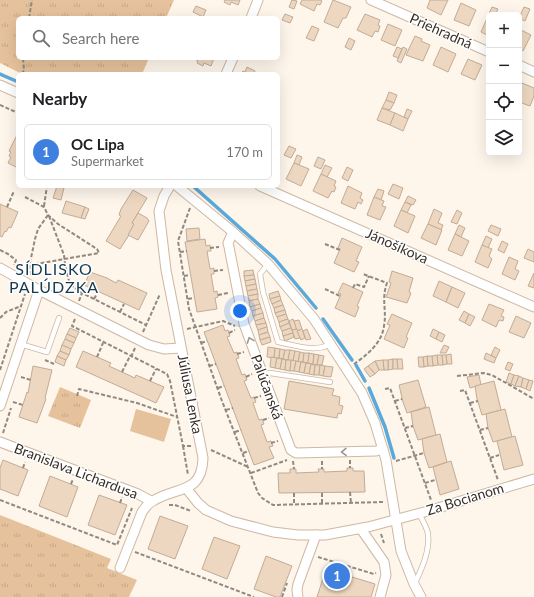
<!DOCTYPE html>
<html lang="en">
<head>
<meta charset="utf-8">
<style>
  body { margin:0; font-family:Lato,sans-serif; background:#f2f2f2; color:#202124 }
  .controls { position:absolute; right:12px; top:12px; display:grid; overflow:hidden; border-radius:6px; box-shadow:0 4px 16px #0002 }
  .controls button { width:36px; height:36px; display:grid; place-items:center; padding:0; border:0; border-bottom:1px solid #e0e0e0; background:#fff; color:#202124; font:20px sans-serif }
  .you { position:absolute; left:240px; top:311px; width:14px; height:14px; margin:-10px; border:3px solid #fff; border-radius:50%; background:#1a73e8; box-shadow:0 0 0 6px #1a73e833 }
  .badge { display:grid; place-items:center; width:26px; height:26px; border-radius:50%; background:#111827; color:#fff; font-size:13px; font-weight:700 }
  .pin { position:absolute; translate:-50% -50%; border:2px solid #fff; box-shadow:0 1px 4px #0006 }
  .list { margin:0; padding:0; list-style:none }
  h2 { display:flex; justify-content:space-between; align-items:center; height:52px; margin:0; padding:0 16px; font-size:17px }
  h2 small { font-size:13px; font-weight:400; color:#757577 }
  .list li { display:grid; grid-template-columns:26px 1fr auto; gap:12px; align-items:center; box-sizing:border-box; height:56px; margin:0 8px 8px; padding:0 8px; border:1px solid #e0e0e0; border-radius:6px }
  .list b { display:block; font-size:15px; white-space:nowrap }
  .list p { margin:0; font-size:13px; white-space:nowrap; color:#757577 }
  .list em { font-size:13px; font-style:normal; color:#757577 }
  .icon { flex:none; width:22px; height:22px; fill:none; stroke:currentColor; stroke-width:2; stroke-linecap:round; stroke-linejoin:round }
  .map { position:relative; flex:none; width:534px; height:597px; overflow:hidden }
  .search { position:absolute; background:#fff; box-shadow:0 4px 16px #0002; left:16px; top:16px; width:264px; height:44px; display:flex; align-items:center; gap:10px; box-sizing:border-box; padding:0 14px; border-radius:6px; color:#757577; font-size:15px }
  .panel { position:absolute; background:#fff; box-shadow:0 4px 16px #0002; left:16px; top:72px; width:264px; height:116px; border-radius:6px }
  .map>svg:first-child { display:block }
</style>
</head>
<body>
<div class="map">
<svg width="534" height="597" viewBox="0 0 534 597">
  <defs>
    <pattern id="grass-tufts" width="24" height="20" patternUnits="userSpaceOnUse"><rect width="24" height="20" fill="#e6c29c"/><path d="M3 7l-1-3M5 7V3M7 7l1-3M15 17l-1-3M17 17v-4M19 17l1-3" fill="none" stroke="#c6a786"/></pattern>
  </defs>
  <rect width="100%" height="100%" fill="#fef5eb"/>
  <g fill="url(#grass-tufts)">
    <path d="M0,0H174L166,18H18V58H149L142,74H22L0,63Z"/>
    <path d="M60,387L91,400L80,428L48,416Z"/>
    <path d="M0,515L111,559L107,568L137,580L129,597H0Z"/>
  </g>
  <path fill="#e6c29c" d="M136,409L171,419L164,442L130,431Z"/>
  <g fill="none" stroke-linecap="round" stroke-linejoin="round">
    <g stroke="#59a9db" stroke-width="3.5">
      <path d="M0,74L16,81"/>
      <path d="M193,186L275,259L316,308"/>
      <path d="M323,319L352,360"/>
      <path d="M356,365L365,381"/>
      <path d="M369,388L385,427L394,458"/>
    </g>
  </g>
  <g fill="#edd7c0" stroke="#c1ac96">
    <path d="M225,0H240L238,5L231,2L230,5L224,2Z"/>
    <path d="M292,0L297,1L294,9L289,7Z"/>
    <path d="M302,0H320L322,1L320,5L317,4L314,11L300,4Z"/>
    <path d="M333,0L351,7L346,18H343L338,28L324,22Z"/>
    <path d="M430,0H448L441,15L427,8Z"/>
    <path d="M461,3L476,10L469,26L454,20Z"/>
    <path d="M196,6L206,10L203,17L193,12Z"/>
    <path d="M492,7L498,9L495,15H489V17L488,16Z"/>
    <path d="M524,7L530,9L525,21L519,18Z"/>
    <path d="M285,14L293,17L290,23L282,20Z"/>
    <path d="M365,14L380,20L378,25L380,26L378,32L375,31L372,37L357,30Z"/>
    <path d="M488,16L489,17V36L481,32Z"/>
    <path d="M388,24L402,30L395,46L381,40Z"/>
    <path d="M312,26L319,29L314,41L306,38Z"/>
    <path d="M519,29L531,35L523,51L519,49Z"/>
    <path d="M415,36L422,39L421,41L430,45L423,61L406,55Z"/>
    <path d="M349,38L355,41L351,50L345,47Z"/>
    <path d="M397,47L402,49L398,58L393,56Z"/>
    <path d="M403,47L407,49L401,63L397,61Z"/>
    <path d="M441,47L456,54L448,72L433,65Z"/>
    <path d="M193,58H214L211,66L204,63L203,66L197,63L198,61Z"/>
    <path d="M468,59L482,65L475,80L461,74Z"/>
    <path d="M247,67L255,71L254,74H241L243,71L245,72Z"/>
    <path d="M522,83L534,88V96L530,106L519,102V90Z"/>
    <path d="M389,92L397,95L394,103L386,100Z"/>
    <path d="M386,100L394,103L390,110L382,108Z"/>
    <path d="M382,108L395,113L390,125L377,120Z"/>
    <path d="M407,109L412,111L408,119L404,117Z"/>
    <path d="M395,113L408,119L403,131L390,125Z"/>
    <path d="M17,135L18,136V168L8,163L11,157L9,156L11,152L9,151Z"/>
    <path d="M289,146L296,149L291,158L284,155Z"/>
    <path d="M297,155L302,157L299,165L294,163Z"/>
    <path d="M318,157L325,160L321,169L314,166Z"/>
    <path d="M294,163L309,169L301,186L286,179Z"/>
    <path d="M325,165L332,168L327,177L321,174Z"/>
    <path d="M347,167L353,170L348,181L342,178Z"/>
    <path d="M321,174L336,181L334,186L336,187L334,192L332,191L328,198L313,191Z"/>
    <path d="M393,184L403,188L399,199L388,194Z"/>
    <path d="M57,186L64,188L61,200L53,198Z"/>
    <path d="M348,186L362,193L360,198L363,200L361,204L358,202L355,209L341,203Z"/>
    <path d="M378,189L384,191L381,200L374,197Z"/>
    <path d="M133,190L147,198L132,223L134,224L129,235L120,249L106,241L121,216L119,215L121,209Z"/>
    <path d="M408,196L416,200L413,205L405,202Z"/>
    <path d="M374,197L384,201L382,206L386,207L380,220L367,215Z"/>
    <path d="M66,201L85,207L81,218L62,213Z"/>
    <path d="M405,202L411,205L407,213L401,210Z"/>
    <path d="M0,204L18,212L11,228L9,227L6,232L5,231L2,237L0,236Z"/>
    <path d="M85,207L89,209L85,219L81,218Z"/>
    <path d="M434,209L442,213L438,223L443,225L441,230L428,224Z"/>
    <path d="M401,210L415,216L408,233L394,226Z"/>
    <path d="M457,210L462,213L457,224L451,222Z"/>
    <path d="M138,213L147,218L149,221L138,240L128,235L134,224L132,223Z"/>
    <path d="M428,224L442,230L436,245L421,238Z"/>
    <path d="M459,225L465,228L461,237L455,234Z"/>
    <path d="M491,225L501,229L498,236L488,231Z"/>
    <path d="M199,228L200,239L187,241L186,229Z"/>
    <path d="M455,234L469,241L462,256L448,250Z"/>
    <path d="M486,236L492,239L488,248L482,245Z"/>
    <path d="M342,238L362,247L356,261L359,262L354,272L334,263L340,249L338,248Z"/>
    <path d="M205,239L206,246L210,245L211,251H207L210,269L214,268V274H211L214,292L217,291L218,297L215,298L217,309L197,312L185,242Z"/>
    <path d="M502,241L508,244L504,253L498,250Z"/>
    <path d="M482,245L492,249L489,256L492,259L488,268L475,262Z"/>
    <path d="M528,249L534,252V262L524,258Z"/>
    <path d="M509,257L518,261L515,269L519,271L515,280L502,274Z"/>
    <path d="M253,270L254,275L244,276V271Z"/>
    <path d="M392,271L413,278L409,292L411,293L407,303L386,297L391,283L389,282Z"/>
    <path d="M90,272L107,278L116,283L118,280L147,293L139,310L84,285Z"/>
    <path d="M534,273V288L528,286Z"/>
    <path d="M254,275L255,279L245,281L244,276Z"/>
    <path d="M255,279L256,284L246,286L245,281Z"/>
    <path d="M439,281L452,287L446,302L433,296Z"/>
    <path d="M343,283L363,292L357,306L359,307L355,317L335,308L341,294L338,293Z"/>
    <path d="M256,284L257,289L247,291L246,286Z"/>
    <path d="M452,287L465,293L458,308L446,302Z"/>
    <path d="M257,289L258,294L248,296L247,291Z"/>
    <path d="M278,291L280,296L270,299L269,294Z"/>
    <path d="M258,294V299L249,301L248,296Z"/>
    <path d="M280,296L281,300L272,304L270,299Z"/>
    <path d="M258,299L260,304L250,307L249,301Z"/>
    <path d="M281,300L283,305L274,308L272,304Z"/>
    <path d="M260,304L261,308L252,311L250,307Z"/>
    <path d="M489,304L504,310L501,316L504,317L503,321L499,320L496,327L482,320Z"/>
    <path d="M283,305L285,310L275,313L274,308Z"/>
    <path d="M261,308L263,313L253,316L252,311Z"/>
    <path d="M285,310L286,314L277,317L275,313Z"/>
    <path d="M464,311L469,314L465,323L459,320Z"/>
    <path d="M263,313L264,318L255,321L253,316Z"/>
    <path d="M286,314L288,319L279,322L277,317Z"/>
    <path d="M392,314L412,323L406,337L408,338L404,348L384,339L390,325L387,324Z"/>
    <path d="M469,314L475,317L470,326L465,323Z"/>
    <path d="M516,316L531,323L524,338L509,332Z"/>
    <path d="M264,318L266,323L256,325L255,321Z"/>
    <path d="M288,319L289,323L280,327L279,322Z"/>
    <path d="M293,319L297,329L292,330L289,321Z"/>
    <path d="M299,320L302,329L297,331L294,321Z"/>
    <path d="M266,323L267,327L258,330L256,325Z"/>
    <path d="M289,323L291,328L282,331L280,327Z"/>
    <path d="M223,325L225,331L228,330L230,336L227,337L234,353L237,352L239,358L236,359L242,375L245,374L247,380L244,381L251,398L254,397L256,402L253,403L259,420L262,419L264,424L261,425L267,442L271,441L273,446L269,447L274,458L254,465L204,332Z"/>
    <path d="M267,327L268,332L259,335L258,330Z"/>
    <path d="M70,328L79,332L76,338L67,334Z"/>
    <path d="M291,328L293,333L283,336L282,331Z"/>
    <path d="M297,329L300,338L295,339L292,330Z"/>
    <path d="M302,329L305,338L301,340L297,331Z"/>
    <path d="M307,329L311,339L306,340L303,331Z"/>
    <path d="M433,329L439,332L436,339L430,336Z"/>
    <path d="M268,332L270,337L260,340L259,335Z"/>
    <path d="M439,332L445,335L442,342L436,339Z"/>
    <path d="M293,333L294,337L285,341L283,336Z"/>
    <path d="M67,334L76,338L74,343L65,339Z"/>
    <path d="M270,337L271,342L262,345L260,340Z"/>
    <path d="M65,339L74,343L71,349L62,345Z"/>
    <path d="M62,345L71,349L69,355L60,351Z"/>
    <path d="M444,345L449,347L446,353H440Z"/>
    <path d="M268,347L275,348L274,358L267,357Z"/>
    <path d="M495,347L500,350L496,358L491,355Z"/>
    <path d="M275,348L280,349L279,358H274Z"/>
    <path d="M280,349L285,350L283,359L279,358Z"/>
    <path d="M285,350H290L288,360L283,359Z"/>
    <path d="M290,350L295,351L293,361L288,360Z"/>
    <path d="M60,351L69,355L66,360L57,356Z"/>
    <path d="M83,351L111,363L109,366L135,378L136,375L164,387L156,403L76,367Z"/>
    <path d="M295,351L300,352L298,362L293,361Z"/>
    <path d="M300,352L304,353L303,362H298Z"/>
    <path d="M304,353H309L308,363L303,362Z"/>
    <path d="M309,353L314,354L313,364L308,363Z"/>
    <path d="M486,353L496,358L494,363L484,359Z"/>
    <path d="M314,354L319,355L317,365L313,364Z"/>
    <path d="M451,354L452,364H447L446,355Z"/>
    <path d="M319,355L324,356L322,365H317Z"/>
    <path d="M437,355H442L443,365H438Z"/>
    <path d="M437,355L438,365L433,366L432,356Z"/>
    <path d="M442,355H446L447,364L443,365Z"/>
    <path d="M57,356L66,360L64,366L55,362Z"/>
    <path d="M427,356H432L433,366H428Z"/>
    <path d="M427,356L428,366L424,367L423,357Z"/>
    <path d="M271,357L277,358L275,368L270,367Z"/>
    <path d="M418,357H423L424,367H419Z"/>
    <path d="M277,358L282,359L280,369L275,368Z"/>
    <path d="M282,359L286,360L285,370L280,369Z"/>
    <path d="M393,359V369L388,370V360Z"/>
    <path d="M393,359H397L398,369H393Z"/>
    <path d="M397,359H402L403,369H398Z"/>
    <path d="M286,360H291L290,371L285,370Z"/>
    <path d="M291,360L296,361L294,371H290Z"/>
    <path d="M383,360H388V370H384Z"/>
    <path d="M383,360L384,370H379L375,361Z"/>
    <path d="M296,361L301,362L299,372L294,371Z"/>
    <path d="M375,361L379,370L375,374L368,366Z"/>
    <path d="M301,362L306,363L304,373L299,372Z"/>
    <path d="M508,362L513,364L510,371L505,369Z"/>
    <path d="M306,363L311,364L309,374L304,373Z"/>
    <path d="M311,364L315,365L314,375L309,374Z"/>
    <path d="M315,365H320L319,375H314Z"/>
    <path d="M320,365L325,366L323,376L319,375Z"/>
    <path d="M33,366L52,370L45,398L46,399L37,423L19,417L27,392L28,393Z"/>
    <path d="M325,366L333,367L331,377L323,376Z"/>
    <path d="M368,366L375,374L370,377L364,369Z"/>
    <path d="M509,373L514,375L511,384L506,382Z"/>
    <path d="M479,375L481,385L470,388L467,377Z"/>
    <path d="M514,375L519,376L515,386L511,384Z"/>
    <path d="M519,376L523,378L521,387L515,386Z"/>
    <path d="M523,378L529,380L526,389L521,387Z"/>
    <path d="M418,380L426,407L407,413L403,402L399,385Z"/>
    <path d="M529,380L533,381L530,391L526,389Z"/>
    <path d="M289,381L334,389L332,395L340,397L339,405L343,406L341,414L338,413L337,418L284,409Z"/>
    <path d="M494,381L501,410L482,415L477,399L475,386Z"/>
    <path d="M429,407L436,435L418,440L413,426L411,412Z"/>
    <path d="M505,409L512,437L493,442L488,428L486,414Z"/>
    <path d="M440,434L447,462L429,468L424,453L422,439Z"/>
    <path d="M515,436L523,465L504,470L497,441Z"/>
    <path d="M3,460L28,470L18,496L0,489V468Z"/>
    <path d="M451,461L459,489L440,495L433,467Z"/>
    <path d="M347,468H353V471H364L365,492L279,493L278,473H290V469H296V473L319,472L318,469H324V472L347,471Z"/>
    <path d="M50,476L78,487L67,517L39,506Z"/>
    <path d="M99,495L127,505L115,535L88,525Z"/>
    <path d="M160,516L188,526L175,559L148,549Z"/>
    <path d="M214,537L240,546L227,579L202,569Z"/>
    <path d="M266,556L292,566L280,597H276L254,589Z"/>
    <path d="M326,569L375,584L371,597H317Z"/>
  </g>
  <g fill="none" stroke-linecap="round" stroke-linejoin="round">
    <g stroke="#ceb8a2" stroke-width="6">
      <g id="lane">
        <path d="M268,264L260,274L263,292L278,342C294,345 316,353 330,344"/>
        <path d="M20,344L47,352L59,318"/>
        <path d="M263,375L270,373L330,382"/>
        <path d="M415,583C422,568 430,551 428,534C427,527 422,520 419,513"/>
      </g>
    </g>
    <g stroke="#ceb8a2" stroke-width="11">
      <g id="street">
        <path d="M371,0L489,52"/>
        <path d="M251,18L258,0"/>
        <path d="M519,65L534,72"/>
        <path d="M226,74L233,58"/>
        <path d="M0,85L18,93"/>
        <path d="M177,186L233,232L268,264L314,319L362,393L375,423L386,460L401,551L414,584L421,597"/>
        <path d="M260,186L534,307"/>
        <path d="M233,232L228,243L229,247L244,324L291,450L296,453L376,451L383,449"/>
        <path d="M0,268L39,290L149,345L164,349L181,348"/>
        <path d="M0,406L39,290"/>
        <path d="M0,442L138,494L151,501"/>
        <path d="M186,488L198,503L206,510L231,521L273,532L298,535H325L368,527L428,511L534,479"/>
        <path d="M361,529L384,562L386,575L380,597"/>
        <path d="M120,568L142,512C145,508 148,503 153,501C176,486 202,495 203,458L166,270L159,211L164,196L170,186"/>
        <path d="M298,597L297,590L298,584L316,535"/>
      </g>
    </g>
    <g stroke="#91887f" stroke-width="2" stroke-dasharray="4 2" stroke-linecap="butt">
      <path d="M29,18L32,0"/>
      <path d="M22,74L24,70L23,58"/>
      <path d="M0,105L18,113"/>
      <path d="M25,197L44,207L48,215L58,224L97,249L99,253L36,264L31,267"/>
      <path d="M44,206L47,186"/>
      <path d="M7,207L14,191"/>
      <path d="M190,208L178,241L189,309L222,401L258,493L262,498L273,505L383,502"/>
      <path d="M49,216L64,255L65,265L69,281L72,286L82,293"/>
      <path d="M325,244L340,250"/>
      <path d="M210,248L219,247"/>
      <path d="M0,250L8,254L16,260L14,265"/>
      <path d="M180,252L187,251"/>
      <path d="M214,271L223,270"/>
      <path d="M31,275L30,263L35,239L38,229L48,215"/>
      <path d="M184,276L190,275"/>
      <path d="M353,288L355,284L364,287L369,276"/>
      <path d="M325,289L340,296"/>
      <path d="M218,295L228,293"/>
      <path d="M94,299L98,292"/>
      <path d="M188,299L194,298"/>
      <path d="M79,301L82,293L146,325"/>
      <path d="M120,312L124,304"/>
      <path d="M0,318L6,312L21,306"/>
      <path d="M75,319L72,326L167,374L170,381L183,446H192"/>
      <path d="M187,329L223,321L235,326"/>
      <path d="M143,332L160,294"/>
      <path d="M229,333L235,330"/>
      <path d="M201,343L207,341"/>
      <path d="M237,354L244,352"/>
      <path d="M97,357L103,343"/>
      <path d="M131,357L135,348"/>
      <path d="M45,360L54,364"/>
      <path d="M354,364C367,355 382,343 384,326C387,310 381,300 387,283L363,274"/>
      <path d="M209,366L216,364"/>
      <path d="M0,370L25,294"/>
      <path d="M122,372L130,356"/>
      <path d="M457,376L484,373L492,375L534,399"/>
      <path d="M21,377L31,380"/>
      <path d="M246,377L252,374"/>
      <path d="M150,381L156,369"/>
      <path d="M218,388L224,386"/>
      <path d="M385,389L390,388L431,500"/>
      <path d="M460,391L465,390L498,480"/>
      <path d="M77,396L79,389L137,403L177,417"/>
      <path d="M254,398L261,396"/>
      <path d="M395,401L402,399"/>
      <path d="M13,402L23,405"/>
      <path d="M470,403L478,401"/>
      <path d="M226,410L233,408"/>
      <path d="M263,420L269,418"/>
      <path d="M405,428L413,426"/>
      <path d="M480,430L488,428"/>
      <path d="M235,432L241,430"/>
      <path d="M3,433L11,408"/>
      <path d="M271,443L278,441"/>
      <path d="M183,446L188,475"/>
      <path d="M211,450L248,467"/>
      <path d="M243,453L249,451"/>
      <path d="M490,458L499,455"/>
      <path d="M350,460V468"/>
      <path d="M293,461L294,469"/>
      <path d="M322,461V469"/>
      <path d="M396,461L424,453"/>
      <path d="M23,468L25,462"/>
      <path d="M251,473L287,460"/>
      <path d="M425,483L435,480"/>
      <path d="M71,484L73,479"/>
      <path d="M350,492L351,503"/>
      <path d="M294,493V504"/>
      <path d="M322,493V504"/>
      <path d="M0,500L117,545L132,508"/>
      <path d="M120,503L122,497"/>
      <path d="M169,505H175L191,511"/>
      <path d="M381,534L384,543"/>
      <path d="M135,552L254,597"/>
      <path d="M318,557L374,574L376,573"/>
      <path d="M282,597L287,583"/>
    </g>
    <use href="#lane" stroke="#fff" stroke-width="4.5"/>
    <use href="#street" stroke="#fff" stroke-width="9"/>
  </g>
  <defs><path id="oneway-chevron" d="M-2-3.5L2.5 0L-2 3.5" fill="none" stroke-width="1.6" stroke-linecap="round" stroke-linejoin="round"/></defs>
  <g stroke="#9b9692">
    <use href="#oneway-chevron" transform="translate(250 340) rotate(-110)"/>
    <use href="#oneway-chevron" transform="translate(344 452) rotate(178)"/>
  </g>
  <g text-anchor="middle" stroke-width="3" stroke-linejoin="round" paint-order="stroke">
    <g font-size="14" fill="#372e26" stroke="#fff">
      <text transform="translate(441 31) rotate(24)" y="5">Priehradná</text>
      <text transform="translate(397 246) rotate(24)" y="5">Jánošíkova</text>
      <text transform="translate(267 387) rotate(70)" y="5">Palúčanská</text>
      <text transform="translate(190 394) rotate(79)" y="5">Júliusa Lenka</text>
      <text transform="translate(76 471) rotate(21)" y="5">Branislava Lichardusa</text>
      <text transform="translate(465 499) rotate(-17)" y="5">Za Bocianom</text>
    </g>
    <g font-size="16" letter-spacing="1" fill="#123951" stroke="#fff">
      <text x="54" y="275">SÍDLISKO<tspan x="54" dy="18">PALÚDZKA</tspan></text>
    </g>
  </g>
</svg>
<div class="controls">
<button>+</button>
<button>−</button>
<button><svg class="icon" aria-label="locate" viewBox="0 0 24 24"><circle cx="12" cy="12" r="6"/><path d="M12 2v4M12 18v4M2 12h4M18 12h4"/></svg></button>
<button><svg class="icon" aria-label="layers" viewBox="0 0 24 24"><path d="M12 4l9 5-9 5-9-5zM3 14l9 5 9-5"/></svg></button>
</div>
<div class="you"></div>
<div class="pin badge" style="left:337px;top:576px;background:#3f7fe0">1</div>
<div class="search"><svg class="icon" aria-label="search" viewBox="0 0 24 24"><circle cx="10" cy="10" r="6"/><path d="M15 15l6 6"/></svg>Search here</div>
<section class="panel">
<h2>Nearby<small></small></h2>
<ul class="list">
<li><span class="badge" style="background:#3f7fe0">1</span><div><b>OC Lipa</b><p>Supermarket</p></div><em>170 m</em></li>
</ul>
</section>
</div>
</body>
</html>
